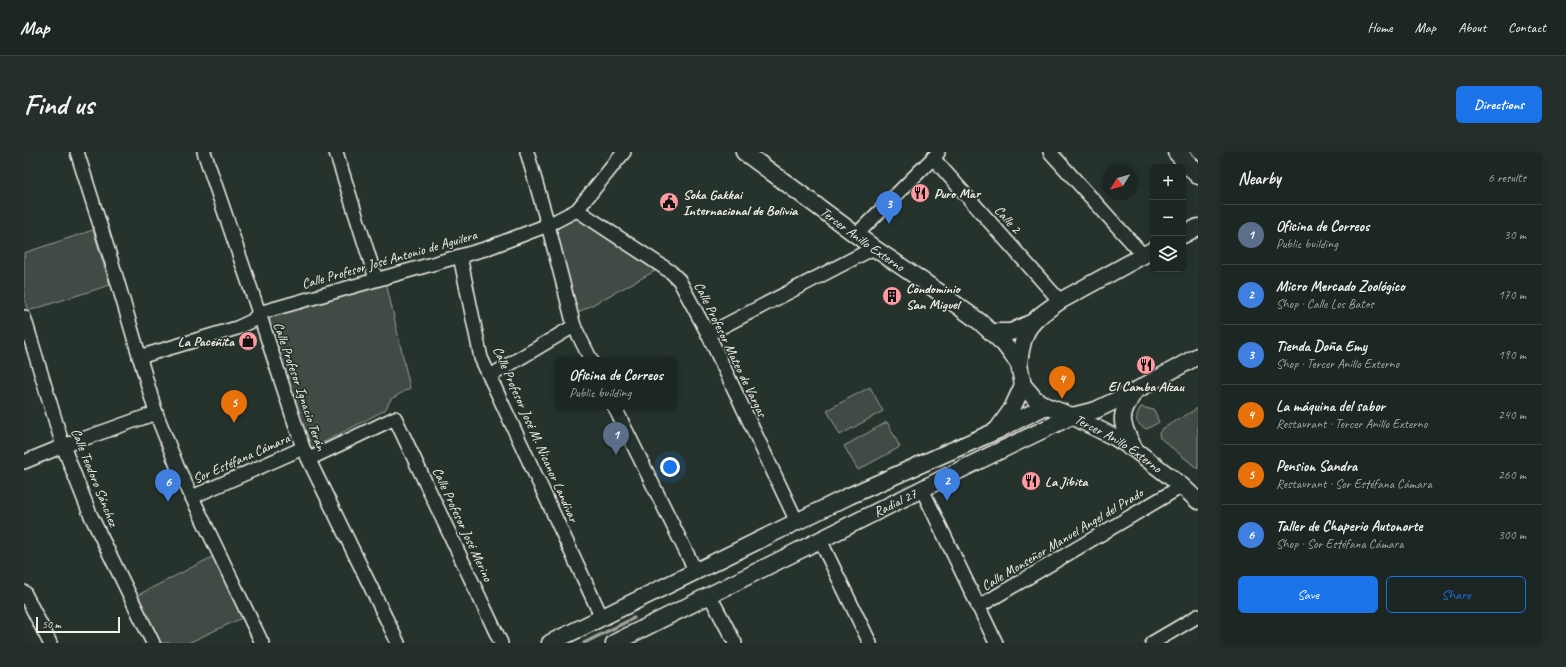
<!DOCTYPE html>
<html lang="en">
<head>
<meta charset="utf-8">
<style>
  body { margin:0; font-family:Caveat,sans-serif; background:#252e2a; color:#f1f3f6 }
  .controls { position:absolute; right:12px; top:12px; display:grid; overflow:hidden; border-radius:6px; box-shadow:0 2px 10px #0003 }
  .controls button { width:36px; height:36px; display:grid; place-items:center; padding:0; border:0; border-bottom:1px solid #3a4340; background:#1c2622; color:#f1f3f6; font:20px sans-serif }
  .compass { position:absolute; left:1078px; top:12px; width:36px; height:36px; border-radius:50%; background:#1c2622; box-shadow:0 2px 10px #0003; rotate:233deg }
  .scale { position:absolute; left:12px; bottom:10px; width:84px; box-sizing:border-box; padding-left:4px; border:2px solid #f4f1e8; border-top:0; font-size:11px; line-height:14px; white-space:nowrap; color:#f4f1e8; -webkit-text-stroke:3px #26332d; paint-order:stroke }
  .you { position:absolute; left:646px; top:315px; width:14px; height:14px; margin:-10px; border:3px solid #fff; border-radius:50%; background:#1a73e8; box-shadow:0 0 0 6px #1a73e833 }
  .badge { display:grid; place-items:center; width:26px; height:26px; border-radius:50%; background:#1a73e8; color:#fff; font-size:13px; font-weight:700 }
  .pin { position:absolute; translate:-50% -33px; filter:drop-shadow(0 1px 2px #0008) }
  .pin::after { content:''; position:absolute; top:21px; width:14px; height:12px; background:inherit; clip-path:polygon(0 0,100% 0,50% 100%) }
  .popup { position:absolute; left:531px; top:205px; width:122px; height:52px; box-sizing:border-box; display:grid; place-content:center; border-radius:6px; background:#1c2622; filter:drop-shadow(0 1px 3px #0005); font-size:13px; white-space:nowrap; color:#a0a5a5 }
  .popup b { font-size:15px; color:#f1f3f6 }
  .popup::after { content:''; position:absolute; left:50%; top:100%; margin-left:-8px; border:8px solid transparent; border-top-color:#1c2622 }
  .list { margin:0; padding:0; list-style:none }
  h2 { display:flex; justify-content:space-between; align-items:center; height:52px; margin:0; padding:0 16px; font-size:17px }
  h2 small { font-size:13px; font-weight:400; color:#a0a5a5 }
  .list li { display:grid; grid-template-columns:26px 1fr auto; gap:12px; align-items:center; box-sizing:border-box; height:60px; padding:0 16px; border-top:1px solid #3a4340 }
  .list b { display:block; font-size:15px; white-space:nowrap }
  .list p { margin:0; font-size:13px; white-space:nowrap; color:#a0a5a5 }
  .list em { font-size:13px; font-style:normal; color:#a0a5a5 }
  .actions { display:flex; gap:8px; padding:12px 16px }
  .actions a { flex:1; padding:9px 0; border:1px solid #1a73e8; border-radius:6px; text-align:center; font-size:14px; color:#1a73e8 }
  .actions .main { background:#1a73e8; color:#fff }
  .icon { flex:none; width:22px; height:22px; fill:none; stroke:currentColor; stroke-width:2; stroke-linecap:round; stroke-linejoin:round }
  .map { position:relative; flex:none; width:1174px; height:491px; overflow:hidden; border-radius:6px }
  header { display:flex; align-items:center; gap:24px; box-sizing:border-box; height:56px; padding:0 20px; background:#1c2622; border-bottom:1px solid #3a4340 }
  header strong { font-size:19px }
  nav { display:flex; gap:22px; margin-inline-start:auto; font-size:14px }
  .intro { display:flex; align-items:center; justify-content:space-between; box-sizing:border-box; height:96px; padding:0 24px }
  h1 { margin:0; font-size:28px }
  .button { padding:10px 18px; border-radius:6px; background:#1a73e8; color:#fff; font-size:14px; font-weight:700 }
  main { display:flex; gap:24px; padding:0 24px }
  aside { flex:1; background:#1c2622; border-radius:6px; box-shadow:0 2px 10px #0003 }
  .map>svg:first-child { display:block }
</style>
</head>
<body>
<header>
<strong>Map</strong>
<nav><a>Home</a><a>Map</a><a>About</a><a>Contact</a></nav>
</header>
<div class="intro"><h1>Find us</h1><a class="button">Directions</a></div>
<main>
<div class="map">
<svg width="1174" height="491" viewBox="0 0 1174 491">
  <rect width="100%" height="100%" fill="#26332d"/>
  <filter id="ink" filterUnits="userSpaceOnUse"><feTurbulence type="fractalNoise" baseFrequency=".025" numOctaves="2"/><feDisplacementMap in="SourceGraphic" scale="8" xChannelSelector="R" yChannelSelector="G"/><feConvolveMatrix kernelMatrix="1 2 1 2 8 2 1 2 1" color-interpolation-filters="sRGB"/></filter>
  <g filter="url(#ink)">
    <g fill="#414b45" stroke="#9a9e96">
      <path d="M554,66L560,68L631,119L553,161L530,83C535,73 543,68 554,66Z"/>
      <path d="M69,78L86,133L4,159L0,147V101Z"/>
      <path d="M362,130L386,236L367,247L361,258L287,297L275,267L245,177L246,167L249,159Z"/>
      <path d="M846,235L859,259L816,283L803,258Z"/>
      <path d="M1117,255L1130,258L1135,270L1123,277C1111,272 1110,266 1117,255Z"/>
      <path d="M1174,256V317L1136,286L1135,281L1138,277Z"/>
      <path d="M863,270L876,295L834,318L820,294Z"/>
      <path d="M190,404L220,465L164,491H136L112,444Z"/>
    </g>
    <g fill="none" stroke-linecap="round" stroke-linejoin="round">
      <path stroke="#9fa39b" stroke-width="3.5" d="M560,491L610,466"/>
      <g stroke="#f4f1e8" stroke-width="16">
        <g id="minor">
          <path d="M53,0L88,111L132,261L153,314L238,491"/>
          <path d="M180,0L235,161L279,296L374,491"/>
          <path d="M312,0L352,127"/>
          <path d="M503,0L524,73L550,174L567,208"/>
          <path d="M1026,0L1119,103"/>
          <path d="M909,6L1036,149"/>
          <path d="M553,58L647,120L655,128L684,182L773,370"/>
          <path d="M832,83L914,1"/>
          <path d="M436,104L457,206L578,466"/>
          <path d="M0,165L39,294L66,362L129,491"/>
          <path d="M684,182L850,96"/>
          <path d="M115,205L213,176L228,169L235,161L461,97L524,73L553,58L600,0"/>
          <path d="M466,224L550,174"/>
          <path d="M590,254L672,420"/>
          <path d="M285,307L371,266L477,491"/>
          <path d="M0,310L39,294L132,261"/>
          <path d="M898,337L972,491"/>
          <path d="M168,345L279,296"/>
          <path d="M796,388L846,491"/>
          <path d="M0,440L26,491"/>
          <path d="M686,444L711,491"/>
          <path d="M954,455L1158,334"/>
          <path d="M1128,491L1174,464"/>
        </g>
      </g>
      <g stroke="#f4f1e8" stroke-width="19">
        <g id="tertiary">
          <path id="s1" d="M720,0L850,96L912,138L956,170L980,192L995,212L999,233L1011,247L1022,254L1048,264L1090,285L1111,298L1158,334L1174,349"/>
          <path d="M1159,83L1174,75"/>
          <path d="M968,180H987L1009,170"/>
          <path d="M995,212C999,175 1006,170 1036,149L1129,98"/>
          <path d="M973,278L988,257L999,233"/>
          <path d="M1110,296C1096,270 1094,265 1111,239"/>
          <path d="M526,491L825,344L972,279L1022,254"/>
          <path id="s2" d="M590,491L944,314L1048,264L1072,258L1111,239L1174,204"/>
        </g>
      </g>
      <g stroke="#f4f1e8" stroke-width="21">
        <path id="secondary" d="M1153,0L1174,23"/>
      </g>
      <use href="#minor" stroke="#26332d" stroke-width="13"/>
      <use href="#tertiary" stroke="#26332d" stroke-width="16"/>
      <use href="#secondary" stroke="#26332d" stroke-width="18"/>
    </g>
  </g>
  <defs>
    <g id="restaurant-disc" transform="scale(1)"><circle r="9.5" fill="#ff9aa2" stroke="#26332d"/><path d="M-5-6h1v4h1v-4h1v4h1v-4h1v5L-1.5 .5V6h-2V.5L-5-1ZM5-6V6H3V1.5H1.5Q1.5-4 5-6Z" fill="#111"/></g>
    <g id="civic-disc" transform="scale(1)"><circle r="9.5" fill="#ff9aa2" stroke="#26332d"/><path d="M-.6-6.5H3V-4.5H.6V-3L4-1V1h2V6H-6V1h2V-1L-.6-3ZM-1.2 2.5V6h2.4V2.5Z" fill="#111"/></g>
    <g id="building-disc" transform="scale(1)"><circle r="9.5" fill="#ff9aa2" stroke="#26332d"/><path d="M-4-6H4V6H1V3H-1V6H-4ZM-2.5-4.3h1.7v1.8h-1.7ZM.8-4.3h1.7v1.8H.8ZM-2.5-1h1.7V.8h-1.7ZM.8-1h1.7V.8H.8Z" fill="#111"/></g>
    <g id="shop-disc" transform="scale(1)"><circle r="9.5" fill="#ff9aa2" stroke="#26332d"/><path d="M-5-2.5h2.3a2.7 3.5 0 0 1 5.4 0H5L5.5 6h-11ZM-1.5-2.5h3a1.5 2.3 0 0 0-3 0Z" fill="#111"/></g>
  </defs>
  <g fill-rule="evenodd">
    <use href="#restaurant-disc" x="896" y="41"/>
    <use href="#civic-disc" x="645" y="50"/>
    <use href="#building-disc" x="868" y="144"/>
    <use href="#shop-disc" x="224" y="189"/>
    <use href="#restaurant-disc" x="1122" y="213"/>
    <use href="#restaurant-disc" x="1007" y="329"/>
  </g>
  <g text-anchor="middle" stroke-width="3.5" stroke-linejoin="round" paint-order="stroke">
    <g font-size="14" font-weight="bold" fill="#f4f1e8" stroke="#26332d" text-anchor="start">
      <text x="910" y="46">Puro Mar</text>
      <text x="659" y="47">Soka Gakkai<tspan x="659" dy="16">Internacional de Bolivia</tspan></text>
      <text x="882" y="141">Condominio<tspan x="882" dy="16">San Miguel</tspan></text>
      <text x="210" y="194" text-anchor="end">La Paceñita</text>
      <text x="1122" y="239" text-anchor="middle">El Camba Alzau</text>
      <text x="1021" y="334">La Jibita</text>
    </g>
    <g font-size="14" fill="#f4f1e8" stroke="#26332d">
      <text transform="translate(984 67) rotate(48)" y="5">Calle 2</text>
      <text dy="5" stroke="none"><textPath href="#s1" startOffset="147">Tercer Anillo Externo</textPath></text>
      <text transform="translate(365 107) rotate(-16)" y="5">Calle Profesor José Antonio de Aguilera</text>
      <text transform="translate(707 197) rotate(64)" y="5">Calle Profesor Mateo de Vargas</text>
      <text transform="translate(276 234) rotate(71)" y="5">Calle Profesor Ignacio Terán</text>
      <text transform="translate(512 282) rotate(66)" y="5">Calle Profesor José M. Nicanor Landívar</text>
      <text dy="5" stroke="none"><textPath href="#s1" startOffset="483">Tercer Anillo Externo</textPath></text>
      <text transform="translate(217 306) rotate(-24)" y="5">Sor Estéfana Cámara</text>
      <text transform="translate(71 325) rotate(68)" y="5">Calle Teodoro Sánchez</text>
      <text dy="5" stroke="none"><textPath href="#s2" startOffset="314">Radial 27</textPath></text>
      <text transform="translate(439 372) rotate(65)" y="5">Calle Profesor José Merino</text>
      <text transform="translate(1038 387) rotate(-31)" y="5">Calle Monseñor Manuel Angel del Prado</text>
    </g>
  </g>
</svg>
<div class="controls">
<button>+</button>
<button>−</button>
<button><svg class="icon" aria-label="layers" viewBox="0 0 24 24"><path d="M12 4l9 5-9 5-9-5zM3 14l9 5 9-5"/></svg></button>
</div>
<svg class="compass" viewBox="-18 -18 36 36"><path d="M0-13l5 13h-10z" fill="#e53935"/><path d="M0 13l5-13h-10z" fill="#a0a5a5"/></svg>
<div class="scale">50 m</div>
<div class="you"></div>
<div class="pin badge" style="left:592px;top:303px;background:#5c6f8a">1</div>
<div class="popup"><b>Oficina de Correos</b>Public building</div>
<div class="pin badge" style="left:923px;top:349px;background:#3f7fe0">2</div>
<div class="pin badge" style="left:865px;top:72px;background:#3f7fe0">3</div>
<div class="pin badge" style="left:1038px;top:247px;background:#e8710a">4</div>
<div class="pin badge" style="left:210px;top:271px;background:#e8710a">5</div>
<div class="pin badge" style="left:144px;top:350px;background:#3f7fe0">6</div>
</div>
<aside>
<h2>Nearby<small>6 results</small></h2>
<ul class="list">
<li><span class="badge" style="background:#5c6f8a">1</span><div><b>Oficina de Correos</b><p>Public building</p></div><em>30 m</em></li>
<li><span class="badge" style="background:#3f7fe0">2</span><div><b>Micro Mercado Zoológico</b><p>Shop · Calle Los Batos</p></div><em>170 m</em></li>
<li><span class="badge" style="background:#3f7fe0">3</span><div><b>Tienda Doña Emy</b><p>Shop · Tercer Anillo Externo</p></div><em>190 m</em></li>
<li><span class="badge" style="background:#e8710a">4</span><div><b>La máquina del sabor</b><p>Restaurant · Tercer Anillo Externo</p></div><em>240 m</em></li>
<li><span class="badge" style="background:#e8710a">5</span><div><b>Pension Sandra</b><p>Restaurant · Sor Estéfana Cámara</p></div><em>260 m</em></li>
<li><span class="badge" style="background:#3f7fe0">6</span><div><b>Taller de Chaperio Autonorte</b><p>Shop · Sor Estéfana Cámara</p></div><em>300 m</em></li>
</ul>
<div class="actions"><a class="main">Save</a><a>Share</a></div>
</aside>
</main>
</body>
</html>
